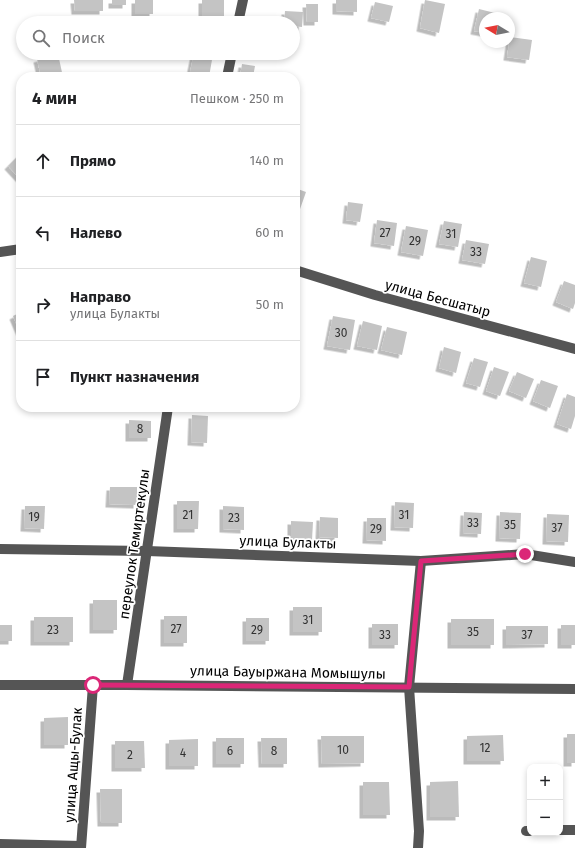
<!DOCTYPE html>
<html lang="ru">
<head>
<meta charset="utf-8">
<style>
  body { margin:0; font-family:"Fira Sans",sans-serif; background:#f2f2f2; color:#202124 }
  .controls { position:absolute; right:12px; bottom:12px; display:grid; overflow:hidden; border-radius:8px; box-shadow:0 2px 6px #0003 }
  .controls button { width:36px; height:36px; display:grid; place-items:center; padding:0; border:0; border-bottom:1px solid #e0e0e0; background:#fff; color:#202124; font:20px sans-serif }
  .compass { position:absolute; left:479px; top:12px; width:36px; height:36px; border-radius:50%; background:#fff; box-shadow:0 2px 6px #0003; rotate:280deg }
  .stop { position:absolute; width:12px; height:12px; margin:-9px; border:3px solid #db2777; border-radius:50%; background:#fff }
  .stop.end { background:#db2777; border-color:#fff; box-shadow:0 1px 4px #0008 }
  .list { margin:0; padding:0; list-style:none }
  h2 { display:flex; justify-content:space-between; align-items:center; height:52px; margin:0; padding:0 16px; font-size:17px }
  h2 small { font-size:13px; font-weight:400; color:#757577 }
  .list li { display:grid; grid-template-columns:26px 1fr auto; gap:12px; align-items:center; box-sizing:border-box; height:72px; padding:0 16px; border-top:1px solid #e0e0e0 }
  .list b { display:block; font-size:15px; white-space:nowrap }
  .list p { margin:0; font-size:13px; white-space:nowrap; color:#757577 }
  .list em { font-size:13px; font-style:normal; color:#757577 }
  .icon { flex:none; width:22px; height:22px; fill:none; stroke:currentColor; stroke-width:2; stroke-linecap:round; stroke-linejoin:round }
  .map { position:relative; flex:none; width:575px; height:848px; overflow:hidden }
  .search { position:absolute; background:#fff; box-shadow:0 2px 6px #0003; left:16px; top:16px; width:284px; height:44px; display:flex; align-items:center; gap:10px; box-sizing:border-box; padding:0 14px; border-radius:22px; color:#757577; font-size:15px }
  .panel { position:absolute; background:#fff; box-shadow:0 2px 6px #0003; left:16px; top:72px; width:284px; height:340px; border-radius:16px }
  .map>svg:first-child { display:block }
</style>
</head>
<body>
<div class="map">
<svg width="575" height="848" viewBox="0 0 575 848">
  <defs>
    <filter id="shadow"><feDropShadow dx="-3.5" dy="3.5" stdDeviation="0" flood-color="#0004"/></filter>
  </defs>
  <rect width="100%" height="100%" fill="#fff"/>
  <g fill="#c4c4c4" filter="url(#shadow)">
    <path d="M74,0H103V11H75Z"/>
    <rect x="112" y="0" width="14" height="5"/>
    <rect x="135" y="0" width="18" height="14"/>
    <rect x="202" y="0" width="22" height="21"/>
    <path d="M336,0H357V12L336,11Z"/>
    <path d="M425,0L445,4L439,33L420,28Z"/>
    <path d="M375,2L393,6L389,22L371,18Z"/>
    <path d="M306,4H318V22H307Z"/>
    <path d="M479,9L499,14L498,18H485V33L474,31Z"/>
    <path d="M285,11L303,12L302,27L293,26V23H284Z"/>
    <path d="M510,37L532,40L529,60L507,57Z"/>
    <path d="M194,53L213,54L209,77H189Z"/>
    <path d="M58,54L63,77H41L37,59Z"/>
    <path d="M242,64L255,66L253,77H240Z"/>
    <path d="M21,153V180L8,166Z"/>
    <path d="M295,188L306,192L299,212L295,211Z"/>
    <path d="M348,202L363,204L360,222L346,220Z"/>
    <path d="M377,220L397,223L394,246L374,243Z"/>
    <path d="M444,221L462,224L458,247L439,244Z"/>
    <path d="M406,226L428,230L423,256L401,252Z"/>
    <path d="M466,240L489,244L485,264L462,260Z"/>
    <path d="M531,257L547,261L541,287L524,283Z"/>
    <path d="M564,281L575,285V303L573,309L556,302Z"/>
    <path d="M21,312V335L13,316Z"/>
    <path d="M333,316L355,320L350,350L327,346Z"/>
    <path d="M363,321L382,326L377,350L357,346Z"/>
    <path d="M387,327L407,332L402,355L381,350Z"/>
    <path d="M444,347L461,352L456,373L439,368Z"/>
    <path d="M474,358L488,362L480,387L466,383Z"/>
    <path d="M494,367L509,372L500,396L486,391Z"/>
    <path d="M517,372L534,379L526,398L509,391Z"/>
    <path d="M541,380L558,386L550,408L533,401Z"/>
    <path d="M567,394L575,397V416L571,429L557,424Z"/>
    <path d="M192,415L208,416L207,443L191,442Z"/>
    <path d="M129,420L151,421V438H129Z"/>
    <path d="M110,487H137V505L109,504Z"/>
    <path d="M177,501H199L198,529H177Z"/>
    <path d="M395,502L414,503L413,528L394,527Z"/>
    <path d="M25,506H45L44,529L24,528Z"/>
    <path d="M223,506L244,507V530L223,529Z"/>
    <path d="M464,512L482,513L481,534L463,533Z"/>
    <path d="M500,512L521,513L520,539L499,538Z"/>
    <path d="M547,514L569,515L568,542L546,541Z"/>
    <path d="M320,517L338,518V538L319,537Z"/>
    <path d="M367,518H386V541L366,540Z"/>
    <path d="M291,521L313,522L312,540L291,539Z"/>
    <rect x="93" y="600" width="24" height="30"/>
    <rect x="293" y="607" width="29" height="25"/>
    <rect x="164" y="616" width="23" height="27"/>
    <rect x="34" y="617" width="39" height="25"/>
    <rect x="246" y="618" width="23" height="23"/>
    <rect x="451" y="619" width="43" height="26"/>
    <rect x="372" y="624" width="26" height="21"/>
    <rect x="0" y="625" width="12" height="16"/>
    <rect x="561" y="625" width="14" height="20"/>
    <path d="M506,626H548V644L506,645Z"/>
    <path d="M68,717V745H44V718Z"/>
    <rect x="567" y="734" width="8" height="29"/>
    <path d="M503,735L504,761H467V736Z"/>
    <path d="M321,736H364V763L322,764Z"/>
    <rect x="216" y="738" width="28" height="26"/>
    <path d="M261,738H287V764H262Z"/>
    <path d="M198,739V766H169V740Z"/>
    <path d="M115,741H144L145,768H115Z"/>
    <path d="M458,781L459,817H430V782Z"/>
    <path d="M363,782H389L390,815H363Z"/>
    <path d="M100,789H122V823H101Z"/>
  </g>
  <g fill="none" stroke-linecap="round" stroke-linejoin="round">
    <g stroke="#555" stroke-width="10">
      <path d="M238,23L243,0"/>
      <path d="M227,77L232,53"/>
      <path d="M0,252L21,249"/>
      <path d="M295,270L375,295L575,349"/>
      <path d="M0,549L147,551L421,561L525,554L575,562"/>
      <path d="M0,685H127L575,689"/>
      <path d="M127,685L168,407"/>
      <path d="M560,830H575"/>
      <path d="M526,831H530"/>
      <path d="M0,844L81,846"/>
      <path d="M81,848L93,685"/>
      <path d="M418,848L419,831L409,687L421,561"/>
    </g>
  </g>
  <g fill="none" stroke-linecap="round" stroke-linejoin="round">
    <path stroke="#db2777" stroke-width="5" d="M93,685L409,687L421,561L525,554"/>
  </g>
  <g text-anchor="middle" stroke-width="3.5" stroke-linejoin="round" paint-order="stroke">
    <g font-size="12" fill="#313131">
      <text x="385" y="237">27</text>
      <text x="451" y="238">31</text>
      <text x="415" y="245">29</text>
      <text x="476" y="256">33</text>
      <text x="341" y="337">30</text>
      <text x="140" y="433">8</text>
      <text x="188" y="519">21</text>
      <text x="404" y="519">31</text>
      <text x="34" y="521">19</text>
      <text x="234" y="522">23</text>
      <text x="473" y="527">33</text>
      <text x="510" y="529">35</text>
      <text x="557" y="532">37</text>
      <text x="376" y="533">29</text>
      <text x="308" y="624">31</text>
      <text x="176" y="633">27</text>
      <text x="53" y="634">23</text>
      <text x="257" y="634">29</text>
      <text x="473" y="636">35</text>
      <text x="385" y="639">33</text>
      <text x="527" y="639">37</text>
      <text x="485" y="752">12</text>
      <text x="343" y="754">10</text>
      <text x="230" y="755">6</text>
      <text x="274" y="755">8</text>
      <text x="183" y="757">4</text>
      <text x="130" y="759">2</text>
    </g>
    <g font-size="14" fill="#000" stroke="#fff">
      <text transform="translate(438 298) rotate(15)" y="5">улица Бесшатыр</text>
      <text transform="translate(288 542) rotate(2)" y="5">улица Булакты</text>
      <text transform="translate(134 544) rotate(-82)" y="5">переулок Темиртекулы</text>
      <text transform="translate(288 672) rotate(1)" y="5">улица Бауыржана Момышулы</text>
      <text transform="translate(73 765) rotate(-86)" y="5">улица Ащы-Булак</text>
    </g>
  </g>
</svg>
<div class="controls">
<button>+</button>
<button>−</button>
</div>
<svg class="compass" viewBox="-18 -18 36 36"><path d="M0-13l5 13h-10z" fill="#e53935"/><path d="M0 13l5-13h-10z" fill="#757577"/></svg>
<div class="stop" style="left:93px;top:685px"></div>
<div class="stop end" style="left:525px;top:554px"></div>
<div class="search"><svg class="icon" aria-label="search" viewBox="0 0 24 24"><circle cx="10" cy="10" r="6"/><path d="M15 15l6 6"/></svg>Поиск</div>
<section class="panel">
<h2>4 мин<small>Пешком · 250 m</small></h2>
<ul class="list">
<li><svg class="icon" aria-label="ahead" viewBox="0 0 24 24"><path d="M12 20V5M6 11l6-6 6 6"/></svg><div><b>Прямо</b></div><em>140 m</em></li>
<li><svg class="icon" aria-label="left" viewBox="0 0 24 24"><path d="M17 20v-9H6M10 6l-5 5 5 5"/></svg><div><b>Налево</b></div><em>60 m</em></li>
<li><svg class="icon" aria-label="right" viewBox="0 0 24 24"><path d="M7 20v-9h11M14 6l5 5-5 5"/></svg><div><b>Направо</b><p>улица Булакты</p></div><em>50 m</em></li>
<li><svg class="icon" aria-label="arrive" viewBox="0 0 24 24"><path d="M6 21V4h12l-3 4 3 4H6"/></svg><div><b>Пункт назначения</b></div></li>
</ul>
</section>
</div>
</body>
</html>
